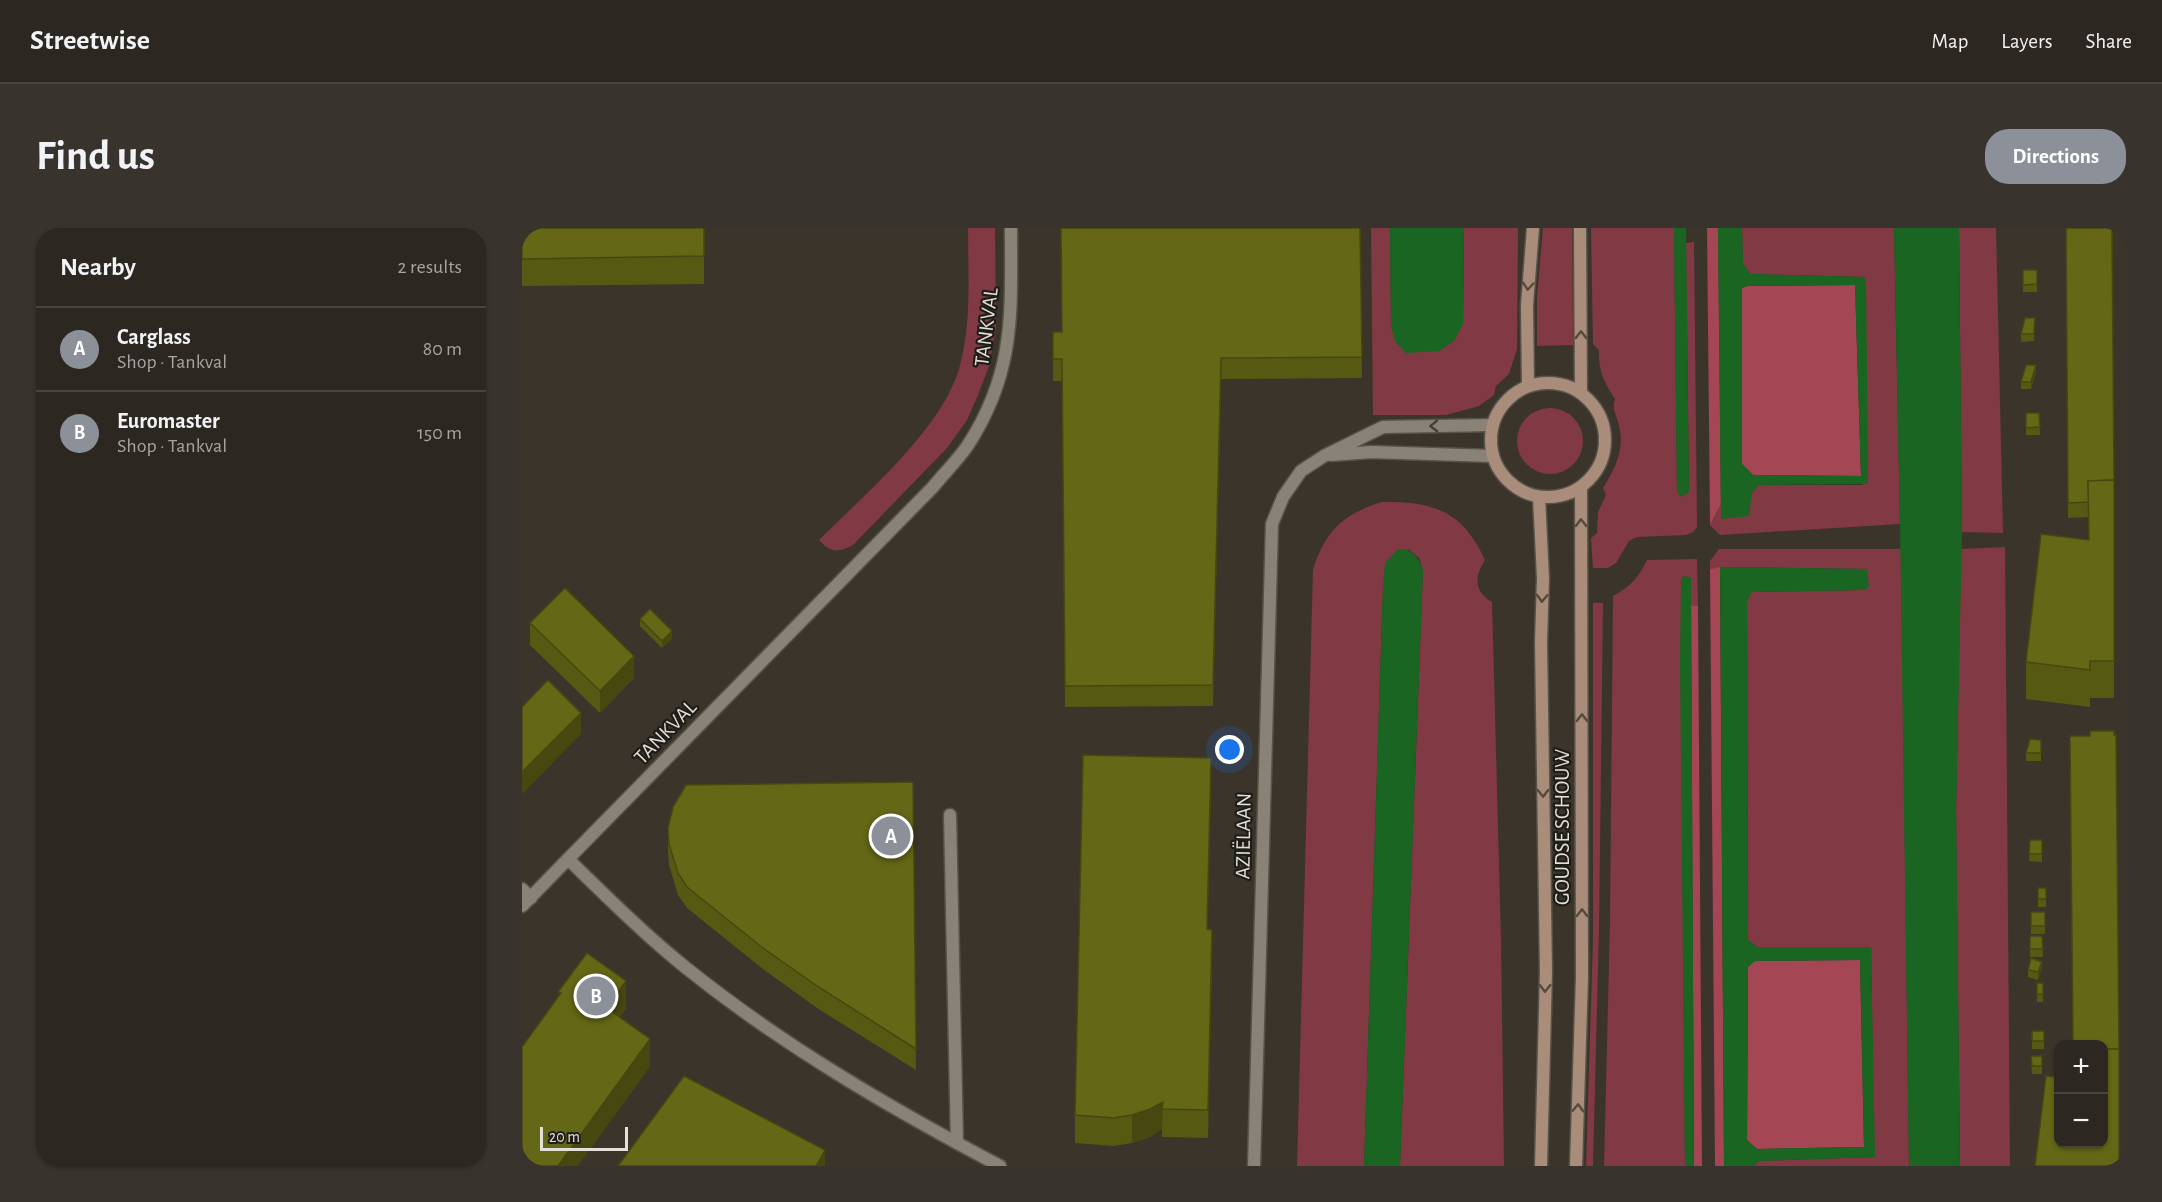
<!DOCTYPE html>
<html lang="en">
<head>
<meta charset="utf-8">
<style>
  body { margin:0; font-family:"Alegreya Sans",sans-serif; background:#38332d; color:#f1f3f6 }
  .controls { position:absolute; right:18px; bottom:18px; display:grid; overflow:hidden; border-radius:12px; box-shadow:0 2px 4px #0004 }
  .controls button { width:54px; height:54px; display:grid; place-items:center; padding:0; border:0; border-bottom:2px solid #48443e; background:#2c2720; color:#f1f3f6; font:30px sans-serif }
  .scale { position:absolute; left:18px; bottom:15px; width:88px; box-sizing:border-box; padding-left:6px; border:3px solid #e3dfd9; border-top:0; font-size:16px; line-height:21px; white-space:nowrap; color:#e3dfd9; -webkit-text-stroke:4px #1f1d18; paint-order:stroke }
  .you { position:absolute; left:708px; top:522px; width:21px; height:21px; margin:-15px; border:4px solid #fff; border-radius:50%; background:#1a73e8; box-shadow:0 0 0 9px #1a73e833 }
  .badge { display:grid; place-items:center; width:39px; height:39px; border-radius:50%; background:#8c9099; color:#fff; font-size:20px; font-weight:700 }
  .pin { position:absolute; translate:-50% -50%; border:3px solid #fff; box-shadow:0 2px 6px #0006 }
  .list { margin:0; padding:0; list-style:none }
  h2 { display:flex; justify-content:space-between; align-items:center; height:78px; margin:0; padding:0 24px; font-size:26px }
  h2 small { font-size:20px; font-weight:400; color:#a6a5a5 }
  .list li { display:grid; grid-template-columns:39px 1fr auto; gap:18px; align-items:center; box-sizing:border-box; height:84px; padding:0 24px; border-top:2px solid #48443e }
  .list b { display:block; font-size:22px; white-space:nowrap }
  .list p { margin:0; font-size:20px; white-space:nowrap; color:#a6a5a5 }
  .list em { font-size:20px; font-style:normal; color:#a6a5a5 }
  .map { position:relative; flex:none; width:1604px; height:938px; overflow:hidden; border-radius:24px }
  header { display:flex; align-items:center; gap:36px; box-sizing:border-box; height:84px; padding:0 30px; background:#2c2720; border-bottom:2px solid #48443e }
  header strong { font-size:28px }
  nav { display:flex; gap:33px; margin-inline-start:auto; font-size:21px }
  .intro { display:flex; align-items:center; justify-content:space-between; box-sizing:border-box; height:144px; padding:0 36px }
  h1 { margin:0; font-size:42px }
  .button { padding:15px 27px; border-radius:24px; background:#8c9099; color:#fff; font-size:21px; font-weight:700 }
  main { display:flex; gap:36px; padding:0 36px }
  aside { flex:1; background:#2c2720; border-radius:24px; box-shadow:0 2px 4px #0004 }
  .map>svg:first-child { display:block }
</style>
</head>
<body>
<header>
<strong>Streetwise</strong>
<nav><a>Map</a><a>Layers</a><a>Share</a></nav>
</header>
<div class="intro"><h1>Find us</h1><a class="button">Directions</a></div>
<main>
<aside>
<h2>Nearby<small>2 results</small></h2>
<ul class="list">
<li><span class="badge">A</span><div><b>Carglass</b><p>Shop · Tankval</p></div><em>80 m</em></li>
<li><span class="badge">B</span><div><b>Euromaster</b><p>Shop · Tankval</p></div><em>150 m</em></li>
</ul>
</aside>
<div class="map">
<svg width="1604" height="938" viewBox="0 0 1604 938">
  <rect width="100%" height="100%" fill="#3b342b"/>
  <g fill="#813943">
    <path d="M446,0H473L474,99L467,138L456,167L445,192L425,220L331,317C316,325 309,325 297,312C342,267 419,202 437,141C450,95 446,47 446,0Z"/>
    <path d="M849,0H868L869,98L941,96L942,0H996L995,121L987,146L974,158L972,167L957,178L924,187H851Z"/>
    <path d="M1021,0H1050L1051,117L1015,118V68Z"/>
    <path d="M1069,0H1152L1155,263L1159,268L1167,264L1164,15L1172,14L1175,299L1171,304L1164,307L1115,309L1107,313L1094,335L1086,340H1071L1069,310L1075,305L1076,284L1084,267L1081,260C1093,241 1103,221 1097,198C1095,187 1089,182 1093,171C1082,155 1076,141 1077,122L1071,116Z"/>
    <path d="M1220,0H1372L1378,296L1198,307L1188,297L1199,276V291L1230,265L1236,257H1341L1343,49L1228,46L1221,36Z"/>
    <path d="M1437,0H1474L1481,305L1440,304Z"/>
    <circle cx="1028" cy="213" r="33"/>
    <path d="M860,274C911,273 941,283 963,332C952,349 952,363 970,374L979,712L982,938H878L901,342L897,330L886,321L861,359L842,938H775L791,342C803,303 821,286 860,274Z"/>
    <path d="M1483,319L1488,938H1438L1434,582L1439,321Z"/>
    <path d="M1197,321H1379L1387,938H1232L1237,933L1352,929L1349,720L1235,719L1226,712L1225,373L1229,364L1343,362L1344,341L1209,339L1188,341V333Z"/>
    <path d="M1175,331L1176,378L1169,377V350L1162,348L1159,352L1163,938H1082L1088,695L1091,368C1108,359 1117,349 1125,332Z"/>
    <path d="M1071,375H1081L1077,699L1071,938H1064L1071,711Z"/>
  </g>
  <g fill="#a44654">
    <path d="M1185,0H1196L1199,276L1188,297Z"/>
    <path d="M1333,57L1339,248L1231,247L1220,236V60L1225,58Z"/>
    <path d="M1198,339L1202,938H1193L1188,341Z"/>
    <path d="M1169,377L1176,378L1180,938H1172Z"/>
    <path d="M1338,732L1342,919L1235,921L1225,912L1226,739L1232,733Z"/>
  </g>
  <g fill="#196521" fill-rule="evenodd">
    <path d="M868,0H942L941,96L932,113L917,123L884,125L873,113L869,98Z"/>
    <path d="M1152,0H1164L1167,264L1159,269L1155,264Z"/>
    <path d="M1196,0H1220L1221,36L1229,46L1344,49L1346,256L1236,257L1230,265L1227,288L1199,291ZM1333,57L1339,248L1231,247L1220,236V60L1225,58Z"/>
    <path d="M1372,0H1437L1440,304L1434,582L1438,938H1387L1378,296Z"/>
    <path d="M876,321C890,321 896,328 901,342L878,938H842L861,359L863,335Z"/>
    <path d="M1198,339L1345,341L1347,358L1343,362L1230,364L1225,373L1226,712L1235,719H1349L1353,929L1237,933L1232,938H1202ZM1338,732L1342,919L1235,921L1225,912L1226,739L1233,733Z"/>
    <path d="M1162,348L1169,350L1172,938H1163L1158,432L1159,352Z"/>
  </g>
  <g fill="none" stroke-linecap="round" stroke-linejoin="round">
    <g stroke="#58534a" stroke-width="15">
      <g id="service">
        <path d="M428,587L435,915"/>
        <path d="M0,661L9,670"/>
      </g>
    </g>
    <g stroke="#58534a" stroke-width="15">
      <g id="minor">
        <path d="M0,678L46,631"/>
        <path d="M478,938C368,880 260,817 163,739C122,706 84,668 46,631L411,259C422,245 436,232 446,217C494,143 489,83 489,0"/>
      </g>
    </g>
    <g stroke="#58534a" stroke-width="15">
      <g id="tertiary">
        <path d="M809,227L849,224L970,228"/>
        <path d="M732,938L750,296L761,269L779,243L802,228L861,199L970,197"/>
      </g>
    </g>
    <g stroke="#58534a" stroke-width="15">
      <g id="secondary">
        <path d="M1058,0L1059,165"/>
        <circle cx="1026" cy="212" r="57"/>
        <path d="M1006,158L1005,77L1011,0"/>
        <path d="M1017,269L1021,350L1019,414L1024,743L1019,938"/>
        <path d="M1054,938L1060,749L1059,260"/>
      </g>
    </g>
    <use href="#service" stroke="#898277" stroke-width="12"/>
    <use href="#minor" stroke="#898277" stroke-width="12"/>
    <use href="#tertiary" stroke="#898277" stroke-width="12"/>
    <use href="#secondary" stroke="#a98d7a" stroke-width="12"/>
  </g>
  <g fill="#565912">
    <path d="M0,0H182V56L0,58Z"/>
    <path d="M838,0L840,150L699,151L691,478L543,479L540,153H531V104H540Z"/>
    <path d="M1544,0L1592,252V470H1568V479L1504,471V434L1567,312L1566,289L1546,290Z"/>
    <rect x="1501" y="42" width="14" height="22"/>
    <path d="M1513,90L1512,113L1499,114V106Z"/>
    <path d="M1514,145L1509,161H1499V154Z"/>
    <path d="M1504,185H1517L1518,207H1504Z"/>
    <path d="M118,391L150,411L140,420L118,398Z"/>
    <path d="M8,395L112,450L78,485L8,417Z"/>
    <path d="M1519,512V533H1504V525Z"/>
    <path d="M391,554L394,842L295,780L241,741L165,680L156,667L147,637L146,622V600Z"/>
    <path d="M689,557L685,702L690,729L686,910L640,909V901L628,909L610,915L592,918L553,915V887Z"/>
    <path d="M1508,612H1520V634L1507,633Z"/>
    <rect x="1516" y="660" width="8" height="19"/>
    <rect x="1509" y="684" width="14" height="22"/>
    <path d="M1508,708H1520L1521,729H1508Z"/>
    <path d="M1520,741L1516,752L1506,749V742Z"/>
    <rect x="1515" y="755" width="6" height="19"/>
    <rect x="1510" y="803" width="12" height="18"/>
    <path d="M1509,828H1520V846H1510Z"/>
  </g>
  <g fill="#46480f">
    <path d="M699,130V151L691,478V457Z"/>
    <path d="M1514,137V145L1509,161V154Z"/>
    <path d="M150,403V411L140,420V413Z"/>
    <path d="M112,428V450L78,485V463Z"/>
    <path d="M59,485V506L0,566V544Z"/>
    <path d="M689,530V557L685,729V701Z"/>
    <path d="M690,702V729L686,910V882Z"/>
    <path d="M1520,734V741L1516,752V744Z"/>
    <path d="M104,753V781L85,807V780Z"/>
    <path d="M128,811V839L56,938H36Z"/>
    <path d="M641,874L640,901L628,909L610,915V887Z"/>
    <path d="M303,922V938H294Z"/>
  </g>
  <g fill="#646715" stroke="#46480f" stroke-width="1.5">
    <path d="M0,0H182V28L0,31Z"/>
    <path d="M539,0H838L840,129L699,130L691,457L543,458L540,131H531V104H540Z"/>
    <path d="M1544,0H1590L1592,252L1566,253L1567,274L1546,275Z"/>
    <path d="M1501,42H1515V56L1501,57Z"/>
    <path d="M1503,90H1513L1512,106H1499Z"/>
    <path d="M1504,137H1514L1509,154H1499Z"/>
    <path d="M1504,185H1517L1518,199L1504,200Z"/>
    <path d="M1592,252V433H1568V442L1504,434L1519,306L1567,312L1566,253Z"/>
    <path d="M43,360L112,428L78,463L8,395Z"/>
    <path d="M128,381L150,403L140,413L118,391Z"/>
    <path d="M26,452L59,485L0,544V479Z"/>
    <path d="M1568,503H1592V507H1594L1597,821H1581V816H1551L1548,508H1568Z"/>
    <path d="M1508,511L1519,512V525H1504Z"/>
    <path d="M561,527L689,530L685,701L690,702L686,882L640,881L641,874L628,881L610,887L592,890L553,887Z"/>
    <path d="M391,554L394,821L295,758L241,720L165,659L156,645L147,616L146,600L151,579L164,557Z"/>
    <path d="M1508,612H1520V626H1507Z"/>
    <rect x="1516" y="660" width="8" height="11"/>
    <rect x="1509" y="684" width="14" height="14"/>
    <path d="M1508,708H1520L1521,721H1508Z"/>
    <path d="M65,725L104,753L85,780L128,811L36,938H0V819L39,765L36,764Z"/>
    <path d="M1509,730L1520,734L1516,744L1506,742Z"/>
    <rect x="1515" y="755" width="6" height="11"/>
    <rect x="1510" y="803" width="12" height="10"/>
    <path d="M1581,821H1597V938H1513L1524,848L1536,849V915H1581Z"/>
    <path d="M1509,828H1520V838H1510Z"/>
    <path d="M162,848L303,922L294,938H96Z"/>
  </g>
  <defs><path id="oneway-chevron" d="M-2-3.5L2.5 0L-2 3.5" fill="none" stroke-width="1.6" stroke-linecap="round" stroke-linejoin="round" transform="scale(1.5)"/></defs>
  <g stroke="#564a3f">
    <use href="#oneway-chevron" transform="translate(1006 58) rotate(95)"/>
    <use href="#oneway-chevron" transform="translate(1059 107) rotate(-90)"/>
    <use href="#oneway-chevron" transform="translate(1059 295) rotate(-91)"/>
    <use href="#oneway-chevron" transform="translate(1020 370) rotate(92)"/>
    <use href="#oneway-chevron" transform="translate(1060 490) rotate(-90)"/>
    <use href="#oneway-chevron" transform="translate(1021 565) rotate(89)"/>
    <use href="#oneway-chevron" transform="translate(1060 685) rotate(-90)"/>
    <use href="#oneway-chevron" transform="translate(1023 760) rotate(91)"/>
    <use href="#oneway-chevron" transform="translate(1056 880) rotate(-88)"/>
  </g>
  <use stroke="#444039" href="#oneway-chevron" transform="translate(912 198) rotate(179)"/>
  <g text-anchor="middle" stroke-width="4.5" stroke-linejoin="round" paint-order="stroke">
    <g font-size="21" fill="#e3dfd9" stroke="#1f1d18">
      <text transform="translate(464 99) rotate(-83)" y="7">TANKVAL</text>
      <text transform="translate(143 504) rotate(-46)" y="7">TANKVAL</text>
      <text transform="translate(1040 599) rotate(-90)" y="7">GOUDSE SCHOUW</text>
      <text transform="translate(721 608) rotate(-89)" y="7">AZIËLAAN</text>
    </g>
  </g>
</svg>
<div class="controls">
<button>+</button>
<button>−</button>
</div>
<div class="scale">20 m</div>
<div class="you"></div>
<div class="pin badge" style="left:369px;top:608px">A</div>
<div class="pin badge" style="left:74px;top:768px">B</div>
</div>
</main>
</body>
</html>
